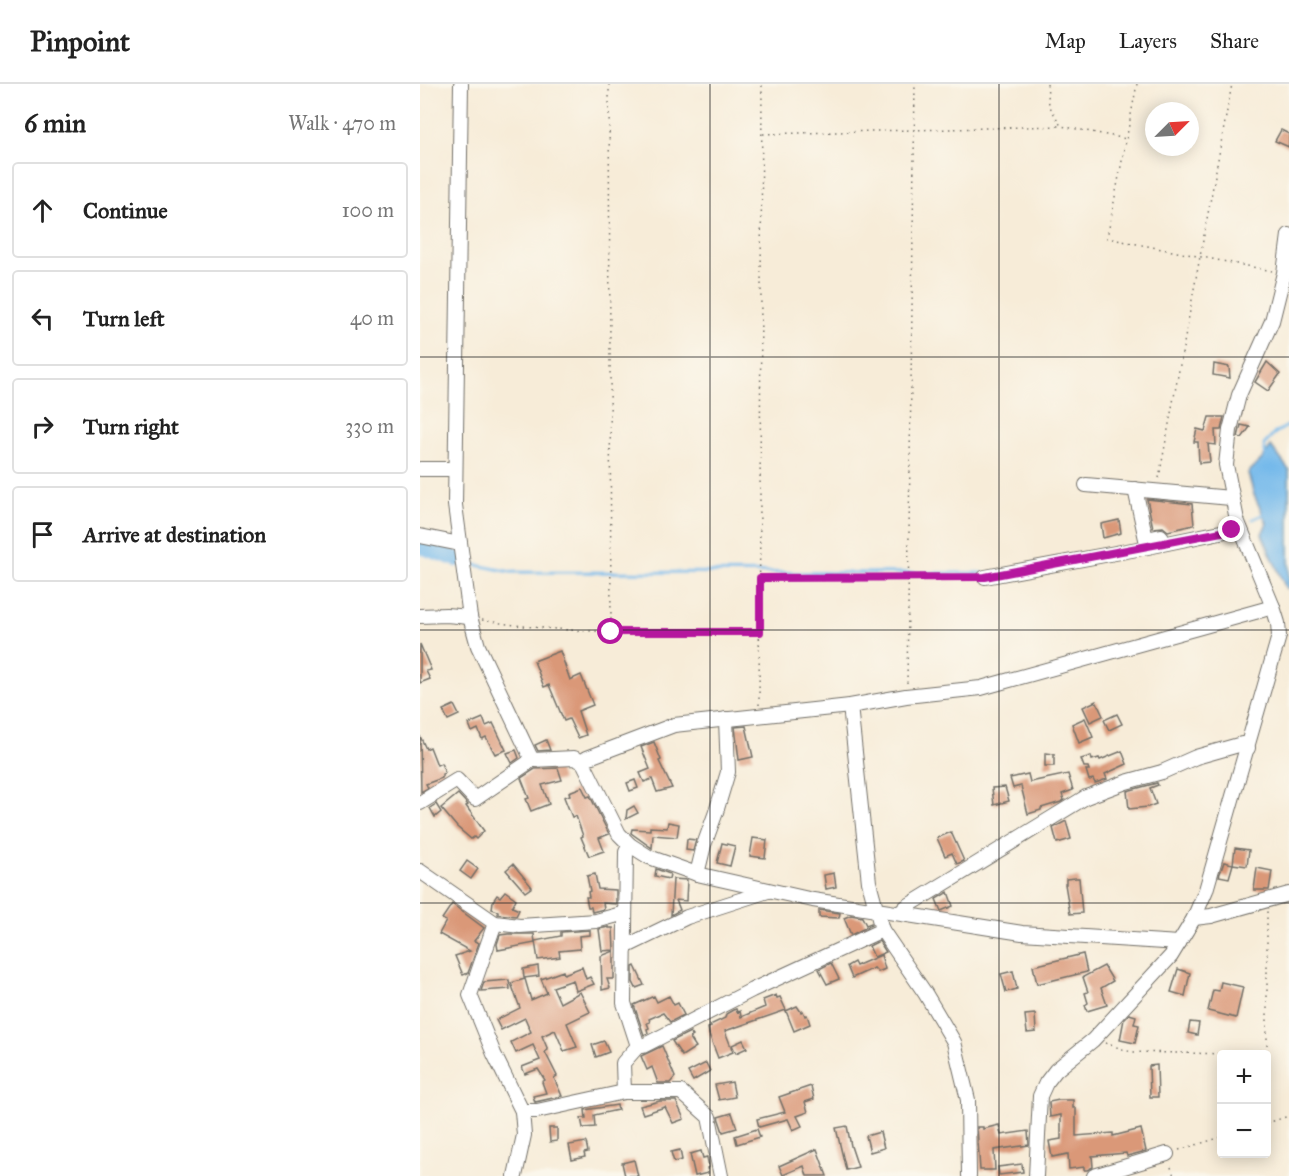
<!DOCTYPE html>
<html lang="en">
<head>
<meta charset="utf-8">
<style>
  body { margin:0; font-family:"IM FELL Great Primer",serif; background:#f2f2f2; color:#222 }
  .controls { position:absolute; right:18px; bottom:18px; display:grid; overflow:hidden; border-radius:6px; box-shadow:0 3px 15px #0003 }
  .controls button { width:54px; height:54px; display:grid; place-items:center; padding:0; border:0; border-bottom:2px solid #e0e0e0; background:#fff; color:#222; font:30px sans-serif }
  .compass { position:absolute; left:725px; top:18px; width:54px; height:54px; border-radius:50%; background:#fff; box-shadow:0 3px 15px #0003; rotate:66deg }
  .stop { position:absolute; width:18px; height:18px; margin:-14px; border:4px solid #b5179e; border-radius:50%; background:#fff }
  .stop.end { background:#b5179e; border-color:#fff; box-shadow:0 2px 6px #0008 }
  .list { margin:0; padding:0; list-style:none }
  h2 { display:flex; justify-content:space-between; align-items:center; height:78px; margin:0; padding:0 24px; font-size:26px }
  h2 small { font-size:20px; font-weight:400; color:#767676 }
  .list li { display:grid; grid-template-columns:39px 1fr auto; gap:18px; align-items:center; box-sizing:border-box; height:96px; margin:0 12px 12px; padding:0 12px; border:2px solid #e0e0e0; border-radius:6px }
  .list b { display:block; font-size:22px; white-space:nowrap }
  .list em { font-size:20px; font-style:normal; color:#767676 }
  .icon { flex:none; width:33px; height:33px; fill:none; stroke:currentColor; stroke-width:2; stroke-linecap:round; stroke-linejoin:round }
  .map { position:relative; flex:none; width:869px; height:1092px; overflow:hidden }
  header { display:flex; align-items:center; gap:36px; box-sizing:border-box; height:84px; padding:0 30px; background:#fff; border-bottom:2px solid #e0e0e0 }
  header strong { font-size:28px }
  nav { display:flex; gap:33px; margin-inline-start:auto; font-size:21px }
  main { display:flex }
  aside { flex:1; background:#fff }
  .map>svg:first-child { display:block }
</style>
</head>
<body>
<header>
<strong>Pinpoint</strong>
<nav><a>Map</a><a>Layers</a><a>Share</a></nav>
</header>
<main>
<aside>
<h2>6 min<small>Walk · 470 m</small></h2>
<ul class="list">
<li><svg class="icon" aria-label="ahead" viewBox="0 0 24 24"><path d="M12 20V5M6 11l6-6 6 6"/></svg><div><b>Continue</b></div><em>100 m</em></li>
<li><svg class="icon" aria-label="left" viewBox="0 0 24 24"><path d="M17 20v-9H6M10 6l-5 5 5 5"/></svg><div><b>Turn left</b></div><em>40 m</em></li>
<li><svg class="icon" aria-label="right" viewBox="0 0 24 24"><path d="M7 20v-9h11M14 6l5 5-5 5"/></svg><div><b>Turn right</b></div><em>330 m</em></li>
<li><svg class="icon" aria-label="arrive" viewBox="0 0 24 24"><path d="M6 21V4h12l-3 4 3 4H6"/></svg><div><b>Arrive at destination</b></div></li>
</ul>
</aside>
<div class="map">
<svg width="869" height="1092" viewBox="0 0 869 1092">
  <rect width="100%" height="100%" fill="#fbf7ec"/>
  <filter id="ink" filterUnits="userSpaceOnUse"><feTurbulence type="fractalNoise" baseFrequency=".0167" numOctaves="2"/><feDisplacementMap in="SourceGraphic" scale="12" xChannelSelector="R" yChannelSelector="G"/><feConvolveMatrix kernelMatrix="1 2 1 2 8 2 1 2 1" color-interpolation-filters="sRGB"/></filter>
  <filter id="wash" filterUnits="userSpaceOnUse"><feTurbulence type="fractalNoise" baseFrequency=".008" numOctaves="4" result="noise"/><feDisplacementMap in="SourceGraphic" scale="24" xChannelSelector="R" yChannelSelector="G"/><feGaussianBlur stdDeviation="1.35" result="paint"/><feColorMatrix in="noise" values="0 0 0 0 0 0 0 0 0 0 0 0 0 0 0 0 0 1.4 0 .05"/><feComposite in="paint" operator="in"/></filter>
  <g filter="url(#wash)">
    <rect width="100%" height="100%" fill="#f7ecd8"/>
    <path fill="#74b9eb" stroke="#50728b" stroke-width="1.5" d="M851,362L869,386V503L866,505L842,450L847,439L834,411L828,389L842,375Z"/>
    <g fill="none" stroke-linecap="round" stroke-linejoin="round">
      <g stroke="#74b9eb" stroke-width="3">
        <path d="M846,372L844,361L855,349L869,341"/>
        <path d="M833,435L844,430"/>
        <path d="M52,480L91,488L562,489"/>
      </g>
      <path stroke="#74b9eb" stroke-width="16" d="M0,462L37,475"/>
    </g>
    <g id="blocks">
      <g fill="#da9878">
        <path d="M861,46L869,50V63L855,57Z"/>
        <path d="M847,278L860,290L848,307L835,298Z"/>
        <path d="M794,280L809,283L810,294L793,291Z"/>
        <path d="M789,333H804L801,346H795L796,361L788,360L790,378L779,379L778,358H774L777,345L785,347Z"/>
        <path d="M821,341L830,343L822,354L818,353Z"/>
        <path d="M727,415L772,420L774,441L748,447L743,443L733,444Z"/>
        <path d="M699,436L701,449L683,454L681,440Z"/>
        <path d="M0,560L11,586L6,587L10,595L0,599Z"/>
        <path d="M140,567L150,596L161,591L173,621L158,627L166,651L158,654L149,635L144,637L129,601L124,603L114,577Z"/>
        <path d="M676,617L683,632L670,638L663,623Z"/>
        <path d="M34,621L39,631L28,636L23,626Z"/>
        <path d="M697,630L702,640L689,646L684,636Z"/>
        <path d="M63,634L66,642L73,639L86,666L75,670L66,653L62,655L58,645L52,648L49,640Z"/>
        <path d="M665,634L673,653L659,659L652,640Z"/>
        <path d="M326,642L333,673L319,676L315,643Z"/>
        <path d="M0,652L6,665L10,663L17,681L21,679L25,689L22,690V694L6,700L8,704L1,708Z"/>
        <path d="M126,656L130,666L118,667L115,661Z"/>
        <path d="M234,658L241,676L239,677L252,704L237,708L232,695L224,698L220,689L230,685L221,663Z"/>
        <path d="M96,666L99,674L92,679L87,669Z"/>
        <path d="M702,667L707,680L685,690L687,695L675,699L673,695L669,696L666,686H669L668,683H664L661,675L671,672L672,676L679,674L680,676Z"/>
        <path d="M625,669L634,670V682H625Z"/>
        <path d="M138,684L142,696L122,701L129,720L111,727L106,715L109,714L101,694L115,685Z"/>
        <path d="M608,690L610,698L648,690L653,706L642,710L644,716L641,718L621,724V726L608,730L601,702L593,704L590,694Z"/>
        <path d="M215,696L218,704L210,707L207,699Z"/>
        <path d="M737,699L738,701L730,704L736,720L728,723L709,725L707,707Z"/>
        <path d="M162,703L167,713L170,712L189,750L179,754L184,767L169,772L161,753L163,752L156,732L152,733L144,713L150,711L149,708Z"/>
        <path d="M585,703L589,717L574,721L572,704Z"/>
        <path d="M38,710L48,721L46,722L64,747L56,755L54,753L51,755L37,743L21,724Z"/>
        <path d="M16,720L21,728L15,733L10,724Z"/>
        <path d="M214,722L218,729L206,735L207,726Z"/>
        <path d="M646,737L651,755L637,759L633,744Z"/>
        <path d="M248,738L259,740L257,753L233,751L232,764L211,749L212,745L230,746V743L247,744Z"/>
        <path d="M531,748L544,777L537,780L532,769L525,772L517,754Z"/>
        <path d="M333,754L347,756L345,774L330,772Z"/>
        <path d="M267,755L276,756L273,767L266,766Z"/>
        <path d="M302,759L315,762L310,782L297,779Z"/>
        <path d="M815,764L829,766L827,782L813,780Z"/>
        <path d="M47,777L58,785L51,795L40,787Z"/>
        <path d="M804,778L813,780L809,794L799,792Z"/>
        <path d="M93,780L112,803L105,808L86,786Z"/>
        <path d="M837,784L852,787L849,806H834Z"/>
        <path d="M236,785L250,790L249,795L235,792Z"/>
        <path d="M414,789L416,803L406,805L404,791Z"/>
        <path d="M175,790L178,805L196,806V820L183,819L184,825L172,828L171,823H168L166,813H169L168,808L170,807L167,792Z"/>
        <path d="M656,794H659L662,829L650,830L645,800H646V795Z"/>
        <path d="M253,795L267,796L266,817L256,816L260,826L251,831Z"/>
        <path d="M85,807L96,815L92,823L99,826L96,832L78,830V827L72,825L73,817L77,811L80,813Z"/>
        <path d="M528,808L533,822L521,827L516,815Z"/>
        <path d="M32,820L64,844L54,857L59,859L48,889L43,891L35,872L50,867L19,850L26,837L22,835Z"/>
        <path d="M399,826L420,829L419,834L399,833Z"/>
        <path d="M431,831L442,833L446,841L451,839V841L431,851L424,834Z"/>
        <path d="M189,843V844H193L194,866L182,867L179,845Z"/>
        <path d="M170,846V851L159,852L160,865L139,867L140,873L118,876L115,857L141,852V848Z"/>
        <path d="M88,850H114L115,859L78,866L77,860L80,851Z"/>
        <path d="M459,857L466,868L454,873L449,862Z"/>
        <path d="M194,867V895H187L190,904L182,906L181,872Z"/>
        <path d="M663,870L667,888L617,900L613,882Z"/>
        <path d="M461,871L465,885L458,888L454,884L432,894L427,882L434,878L436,882Z"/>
        <path d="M411,879L419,895L407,900L399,885Z"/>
        <path d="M118,882L119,892L104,894L103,885Z"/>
        <path d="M215,882L224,901L216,904L213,898V883Z"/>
        <path d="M684,882L693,897L681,904L687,921L667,927L665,921L668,919L665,909L668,908L663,893Z"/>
        <path d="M162,883L166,895L170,893L174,900L156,907L153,896L133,903L140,919L160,908L170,928L147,939L157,963L144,967L135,946L122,952L128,966L125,968L137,992L134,994L142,1012L115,1018L113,1012L126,1009L122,998L125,996L118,985L105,990L102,983L120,976L113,961L96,969L91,958L111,948L105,934L81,946L76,936L100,924L91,899L105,895L111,916L127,909L121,895L143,887L144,890Z"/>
        <path d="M758,885L770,889L765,912L751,908Z"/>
        <path d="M593,887L597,905L586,908L581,890Z"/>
        <path d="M89,896L90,905L61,907L64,898Z"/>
        <path d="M801,898L823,903L816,934L788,927L793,906L799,907Z"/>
        <path d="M356,911L357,914L360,913L366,926L305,947L313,968L298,974L289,950L288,944L291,943L290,941L305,934L306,930L313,926L316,925L317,928L320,927L321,933L345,923L343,916Z"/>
        <path d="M234,912L237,918L249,912L254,921L258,919L264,931L250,938L243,929L229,935L230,938L227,939L229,944L227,945L228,949L224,951L214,921Z"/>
        <path d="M377,922L381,928L383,927L385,932L387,931L390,940L374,947L366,927Z"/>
        <path d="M615,930L616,948L607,949L605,931Z"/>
        <path d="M709,930L716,932L714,940L719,941L715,959L700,956L704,935Z"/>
        <path d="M770,938L779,939L777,951L768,949Z"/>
        <path d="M270,948L273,952L270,954L276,963L262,972L252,957Z"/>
        <path d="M323,956L327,964L316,969L312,961Z"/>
        <path d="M184,957L189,968L176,973L172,961Z"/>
        <path d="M242,962L255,993L250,999H238L232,983L227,986L221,972Z"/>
        <path d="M286,979L290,987L273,997L268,988Z"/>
        <path d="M737,981L738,1013H730L729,982Z"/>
        <path d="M312,998L315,1013L299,1016L295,1001Z"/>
        <path d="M391,1002L394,1015L385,1018L388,1028L377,1032L382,1042L373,1046L368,1035L339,1043L337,1035L365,1028L359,1013Z"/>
        <path d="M639,1016H653V1024H656V1052L693,1049V1052L721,1045L726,1067L707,1072L706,1069L672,1072L673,1083L667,1086H664V1083L649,1085L648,1070L632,1073L629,1057L641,1055V1031L630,1033L629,1018Z"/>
        <path d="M240,1017H256L264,1035L253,1039L245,1023L223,1030L220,1022Z"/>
        <path d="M197,1021L198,1026L174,1031L175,1043L163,1044L161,1034H166L165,1026Z"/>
        <path d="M312,1029L317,1044L303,1048L298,1033Z"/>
        <path d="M579,1041L581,1051L608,1047L609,1061L574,1066L575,1086H560L557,1043H563V1045Z"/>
        <path d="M427,1042L431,1062L438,1083L426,1086L416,1044Z"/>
        <path d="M129,1044H137V1057L130,1058Z"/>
        <path d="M337,1045L340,1053L317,1060L315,1052Z"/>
        <path d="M460,1048L464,1064L450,1068L446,1052Z"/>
        <path d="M166,1058L168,1068L164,1069L165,1073L152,1076L149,1061Z"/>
        <path d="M397,1065L407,1092H387L384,1082L363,1091L359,1082Z"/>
        <path d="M260,1066L262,1076L254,1078L251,1068Z"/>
        <path d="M281,1067L283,1074L287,1073L289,1083L287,1084L288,1089L275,1092L270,1070Z"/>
        <path d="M214,1076L218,1092H205L202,1079Z"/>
        <path d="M602,1080L603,1088L579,1091L578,1083Z"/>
      </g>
    </g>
  </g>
  <g filter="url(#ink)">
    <use href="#blocks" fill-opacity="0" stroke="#726f68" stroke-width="1.5"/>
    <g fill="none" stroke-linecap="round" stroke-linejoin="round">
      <g stroke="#726f68" stroke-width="16">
        <g id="minor">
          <path d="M41,0L35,421L50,533L58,562L112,676L154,674L163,678L199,750L210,761L229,773L277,790L393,816L602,849L759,859"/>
          <path d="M0,385H35"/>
          <path d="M666,401L811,414"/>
          <path d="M715,405L726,455L741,452"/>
          <path d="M0,452L40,460"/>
          <path d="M565,493L728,463L820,444"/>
          <path d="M0,532L26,531L50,533"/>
          <path d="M163,678L167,674L254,641L430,622L486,612L561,604L853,523"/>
          <path d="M0,719L37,696L55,715L112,676"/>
          <path d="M0,787L75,839L100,842L176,837L205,829"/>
          <path d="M277,790L284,761L296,728L308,688L306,635"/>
          <path d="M480,829L486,823L666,713L706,698L742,688L776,673L822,660L828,664"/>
          <path d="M774,834L791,832L869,810"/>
          <path d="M75,839L50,911L74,970L102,1027L104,1051L95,1092"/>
          <path d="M462,846L505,909L534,958L548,1016L549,1092"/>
          <path d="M205,863L267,833L348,807"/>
          <path d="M218,962H223L332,906L462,846L449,798L430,622"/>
          <path d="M204,1008L203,979L218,962L204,919L206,768L210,761"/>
          <path d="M102,1027H117L204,1008H261L289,1033L301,1092"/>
          <path d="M616,1092L620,1012L626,999L636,986L673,956L751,872L774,834L786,806L859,552L858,539L853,523L817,436L806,381L810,346L819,311L852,237L864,189L869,151"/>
          <path d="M674,1092L747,1070"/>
        </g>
      </g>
      <g stroke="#726f68" stroke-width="1.5" stroke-dasharray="1.5 4.5" stroke-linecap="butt">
        <path d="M189,0L191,548"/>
        <path d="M627,0L629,21L641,42L707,55"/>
        <path d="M717,0L687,154L852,187"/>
        <path d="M343,50L641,42"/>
        <path d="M739,394L812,0"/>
        <path d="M341,494L552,493"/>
        <path d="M62,536C153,552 247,548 339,547"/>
        <path d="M487,599L495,0"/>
        <path d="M339,621L342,0"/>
        <path d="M685,959L711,968L811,970L846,966"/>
        <path d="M847,1039V827"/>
        <path d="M847,1039L869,1032"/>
        <path d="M759,1066L802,1053"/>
        <path d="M751,1083L754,1092"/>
      </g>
      <use href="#minor" stroke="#fff" stroke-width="14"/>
    </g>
  </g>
  <g fill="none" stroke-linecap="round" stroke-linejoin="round" filter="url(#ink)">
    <path stroke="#b5179e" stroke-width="8" d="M191,548H340V494L565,493L812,446"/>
  </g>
  <path fill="none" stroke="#2b2b2b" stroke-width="1.5" stroke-opacity="0.55" d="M290,0V1092M579,0V1092M0,273H869M0,546H869M0,819H869"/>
</svg>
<div class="controls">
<button>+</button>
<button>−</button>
</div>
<svg class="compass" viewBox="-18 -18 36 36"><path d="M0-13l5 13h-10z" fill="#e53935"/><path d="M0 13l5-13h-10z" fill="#767676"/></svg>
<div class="stop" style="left:191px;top:548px"></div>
<div class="stop end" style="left:812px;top:446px"></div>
</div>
</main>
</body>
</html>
